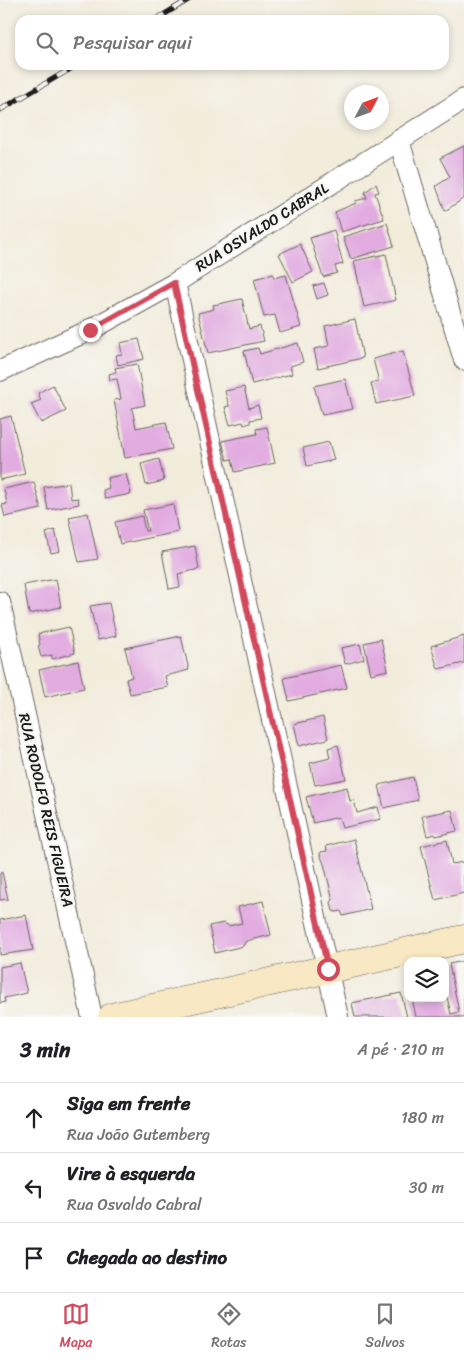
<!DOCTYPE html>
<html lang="pt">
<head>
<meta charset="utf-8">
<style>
  body { margin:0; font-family:Sriracha,sans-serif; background:#f2f2f2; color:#202124 }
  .controls { position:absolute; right:15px; bottom:15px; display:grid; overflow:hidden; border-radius:10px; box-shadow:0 2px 8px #0003 }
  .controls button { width:45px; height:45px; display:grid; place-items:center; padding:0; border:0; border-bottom:1px solid #e0e0e0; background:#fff; color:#202124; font:25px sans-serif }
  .compass { position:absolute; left:344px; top:85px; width:45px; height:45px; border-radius:50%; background:#fff; box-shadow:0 2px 8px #0003; rotate:49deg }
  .stop { position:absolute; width:15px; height:15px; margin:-11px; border:4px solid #d1495b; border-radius:50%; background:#fff }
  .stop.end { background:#d1495b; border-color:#fff; box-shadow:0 1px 5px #0008 }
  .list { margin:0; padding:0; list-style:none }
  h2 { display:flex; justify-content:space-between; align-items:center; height:65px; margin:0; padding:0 20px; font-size:21px }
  h2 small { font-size:16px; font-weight:400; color:#757577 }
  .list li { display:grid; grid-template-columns:32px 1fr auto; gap:15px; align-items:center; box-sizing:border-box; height:70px; padding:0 20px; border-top:1px solid #e0e0e0 }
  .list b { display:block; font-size:19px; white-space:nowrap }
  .list p { margin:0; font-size:16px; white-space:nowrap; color:#757577 }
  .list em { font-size:16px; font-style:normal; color:#757577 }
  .icon { flex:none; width:28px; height:28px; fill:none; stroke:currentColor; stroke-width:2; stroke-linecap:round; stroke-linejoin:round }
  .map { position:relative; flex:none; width:464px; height:1017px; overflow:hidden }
  .search { position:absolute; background:#fff; box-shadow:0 2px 8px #0003; left:15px; right:15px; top:15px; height:55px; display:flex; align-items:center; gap:12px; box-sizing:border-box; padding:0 18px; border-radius:15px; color:#757577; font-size:19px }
  .sheet { height:275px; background:#fff }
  nav { display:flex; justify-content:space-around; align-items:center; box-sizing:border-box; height:70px; border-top:1px solid #e0e0e0; background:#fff; font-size:14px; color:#757577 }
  nav a { display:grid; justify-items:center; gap:2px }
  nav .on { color:#d1495b }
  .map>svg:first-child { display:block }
</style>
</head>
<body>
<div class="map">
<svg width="464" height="1017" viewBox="0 0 464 1017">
  <rect width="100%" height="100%" fill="#f6f6f2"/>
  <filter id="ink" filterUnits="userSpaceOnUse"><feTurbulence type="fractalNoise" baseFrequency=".02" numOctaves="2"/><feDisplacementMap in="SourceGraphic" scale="10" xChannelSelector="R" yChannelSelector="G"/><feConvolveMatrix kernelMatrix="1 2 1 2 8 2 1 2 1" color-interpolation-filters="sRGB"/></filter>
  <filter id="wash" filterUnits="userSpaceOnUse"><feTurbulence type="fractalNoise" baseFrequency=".0096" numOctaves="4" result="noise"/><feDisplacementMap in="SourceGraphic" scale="20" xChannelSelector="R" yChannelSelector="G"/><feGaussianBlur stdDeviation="1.12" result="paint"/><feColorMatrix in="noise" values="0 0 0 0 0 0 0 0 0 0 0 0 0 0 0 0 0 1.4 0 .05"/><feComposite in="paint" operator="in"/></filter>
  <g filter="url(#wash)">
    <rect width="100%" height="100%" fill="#f2ecdb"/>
    <g id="blocks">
      <g fill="#e2ace1">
        <path d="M464,146V198L445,211L436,186L450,177L440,158Z"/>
        <path d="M376,184L379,192L375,193L384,219L341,232L335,212L356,203L355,201L367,198L365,192Z"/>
        <path d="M387,223L394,246L351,259L343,237Z"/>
        <path d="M334,230L343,264L335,266L337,273L323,277L310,238Z"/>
        <path d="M300,244L313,272L293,282L279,254Z"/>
        <path d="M386,254L396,300L364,307L354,261Z"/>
        <path d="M273,274L274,278L286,275L301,327L280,333L275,315L264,317L254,279Z"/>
        <path d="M324,283L328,295L317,299L313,286Z"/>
        <path d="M242,299L249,329L260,326L264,341L208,353L198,313L214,309L213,305Z"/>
        <path d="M355,319L363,358L318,368L314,349L329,346L325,326Z"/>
        <path d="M139,339L144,359L118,365L116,355L122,354L120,343Z"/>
        <path d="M298,343L303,362L290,366L292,374L252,384L244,351L258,348L260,354Z"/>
        <path d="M403,351L415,396L376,404L371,383L379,382L373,359Z"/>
        <path d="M137,364L145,405L132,408L136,428L166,422L172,449L125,458L114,400L121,399L117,379L110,380L109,374L116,372L115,368Z"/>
        <path d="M345,379L353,409L322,415L314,386Z"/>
        <path d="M53,385L66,411L41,423L31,404L41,400L38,393Z"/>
        <path d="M244,387L249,408L258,405L261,418L250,420V423L244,425L243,422L230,425L225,407L229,406L225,391Z"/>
        <path d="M11,416L25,474L0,480V419Z"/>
        <path d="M267,427L275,463L235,472L232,459L227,460L222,441L257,434L256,429Z"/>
        <path d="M329,442L334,460L307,466L303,448Z"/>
        <path d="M159,459L164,481L146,485L141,464Z"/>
        <path d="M126,474L131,494L105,499L103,490L109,488L107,478Z"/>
        <path d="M34,482L41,509L5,517L2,505L7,504L4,489Z"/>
        <path d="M69,483L71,499L78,498L79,504L48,510L44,487Z"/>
        <path d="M173,504L178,532L120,544L115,522L142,516L145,531H148L143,510Z"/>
        <path d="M88,513L98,559L79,562L69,517Z"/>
        <path d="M55,530L60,551L51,553L46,533Z"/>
        <path d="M195,546L199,569L178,574L180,587L169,589L162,552Z"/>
        <path d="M56,579L61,607L29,614L24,585Z"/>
        <path d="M109,603L116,636L98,640L90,606Z"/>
        <path d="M69,627L75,653L52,659V655L41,657L38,646L40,645L38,634Z"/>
        <path d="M181,636L189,670L165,676L168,687L130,694L126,679L132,677L125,648Z"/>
        <path d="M464,636V663L438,669L431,646Z"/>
        <path d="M381,639L388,670L371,674L364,643Z"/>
        <path d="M360,644L364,659L345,664L341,648Z"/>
        <path d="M78,661L84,688L45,697L39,670Z"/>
        <path d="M341,665L347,688L289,701L284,678Z"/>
        <path d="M323,717L328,739L299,746L294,724Z"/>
        <path d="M338,745L346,779L315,785L310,763L330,758L328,748Z"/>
        <path d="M413,777L418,800L384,808L379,785Z"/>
        <path d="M347,787L350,801L354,800L357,813L378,807L381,819L342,828L339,817L313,823L306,797Z"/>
        <path d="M452,810L457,831L436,836L435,834L427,836L422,816Z"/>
        <path d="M354,839L371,909L343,916L341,911L336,912L333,911L331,902L333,900L324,864L320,854L321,852L327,851L326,846Z"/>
        <path d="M447,840L452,864L464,862V893L435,900L421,846Z"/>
        <path d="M2,872L8,899L0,900V873Z"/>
        <path d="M263,901L271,935L246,941L243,946L215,953L209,926L224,923L229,926L242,923L238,907Z"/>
        <path d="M26,915L33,950L0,955V920Z"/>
        <path d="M464,961V1017H416L412,998H445V989L451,1014L459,1012L449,964Z"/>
        <path d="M20,963L27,993L4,998L5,1002L0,1003V967Z"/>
        <path d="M401,993L407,1017H355L352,1003Z"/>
      </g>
    </g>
  </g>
  <g filter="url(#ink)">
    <use href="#blocks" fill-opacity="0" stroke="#67655f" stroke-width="1"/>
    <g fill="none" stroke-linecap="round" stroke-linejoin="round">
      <g stroke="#67655f" stroke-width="22">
        <g id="street">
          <path d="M399,140L464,360"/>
          <path d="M175,283L338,1017"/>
          <path d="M0,371L90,330L175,283L464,99"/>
          <path d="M0,602L92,1017"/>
        </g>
      </g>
      <g stroke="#67655f" stroke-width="29">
        <path id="secondary" d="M112,1017L464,939"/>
      </g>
      <use href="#street" stroke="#fff" stroke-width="20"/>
      <use href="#secondary" stroke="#f8e8c3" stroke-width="28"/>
      <g stroke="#1c1c1c" stroke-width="5.5">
        <g id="rail">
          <path d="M155,20L188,0"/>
          <path d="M0,110L77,65"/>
        </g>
      </g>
      <use href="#rail" stroke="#f6f6f2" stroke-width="4" stroke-dasharray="11" stroke-linecap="butt"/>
    </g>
  </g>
  <g fill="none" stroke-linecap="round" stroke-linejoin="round" filter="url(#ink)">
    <path stroke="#d1495b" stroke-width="6" d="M90,330L174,283L328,969"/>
  </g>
  <g text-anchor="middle" stroke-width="5" stroke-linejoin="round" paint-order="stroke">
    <g font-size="15" fill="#1c1c1c" stroke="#f6f6f2">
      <text transform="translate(262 227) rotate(-32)" y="5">RUA OSVALDO CABRAL</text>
      <text transform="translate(46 810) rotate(77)" y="5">RUA RODOLFO REIS FIGUEIRA</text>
    </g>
  </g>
</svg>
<div class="controls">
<button><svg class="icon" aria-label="layers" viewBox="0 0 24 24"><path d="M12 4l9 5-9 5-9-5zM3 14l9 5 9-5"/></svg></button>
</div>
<svg class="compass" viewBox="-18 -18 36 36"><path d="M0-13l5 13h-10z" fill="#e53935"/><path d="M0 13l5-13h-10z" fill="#757577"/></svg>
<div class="stop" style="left:328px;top:969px"></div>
<div class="stop end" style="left:90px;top:330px"></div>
<div class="search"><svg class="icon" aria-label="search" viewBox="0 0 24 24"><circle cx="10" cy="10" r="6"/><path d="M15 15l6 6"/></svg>Pesquisar aqui</div>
</div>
<section class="sheet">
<h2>3 min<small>A pé · 210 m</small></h2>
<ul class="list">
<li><svg class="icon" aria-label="ahead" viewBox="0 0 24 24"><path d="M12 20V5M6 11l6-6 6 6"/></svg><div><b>Siga em frente</b><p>Rua João Gutemberg</p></div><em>180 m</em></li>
<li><svg class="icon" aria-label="left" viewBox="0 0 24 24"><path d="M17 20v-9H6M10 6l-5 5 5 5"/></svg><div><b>Vire à esquerda</b><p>Rua Osvaldo Cabral</p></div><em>30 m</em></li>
<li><svg class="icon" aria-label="arrive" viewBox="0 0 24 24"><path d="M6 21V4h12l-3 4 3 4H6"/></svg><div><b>Chegada ao destino</b></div></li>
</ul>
</section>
<nav>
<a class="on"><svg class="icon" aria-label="map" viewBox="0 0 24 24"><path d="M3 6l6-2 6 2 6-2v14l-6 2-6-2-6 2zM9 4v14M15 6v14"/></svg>Mapa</a>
<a><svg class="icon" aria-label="directions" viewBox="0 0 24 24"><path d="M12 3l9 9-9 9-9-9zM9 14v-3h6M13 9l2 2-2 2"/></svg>Rotas</a>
<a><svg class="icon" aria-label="saved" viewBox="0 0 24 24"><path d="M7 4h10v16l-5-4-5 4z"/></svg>Salvos</a>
</nav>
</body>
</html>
